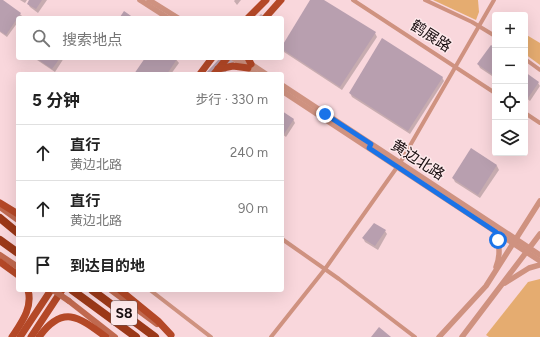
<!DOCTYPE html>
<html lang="zh">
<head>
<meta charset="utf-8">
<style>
  body { margin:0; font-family:Figtree,"Noto Sans SC",sans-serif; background:#f6f6f6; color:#222 }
  .controls { position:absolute; right:12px; top:12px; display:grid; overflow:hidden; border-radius:4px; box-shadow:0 4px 16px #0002 }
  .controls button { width:36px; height:36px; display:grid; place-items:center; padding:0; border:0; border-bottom:1px solid #e0e0e0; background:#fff; color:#222; font:20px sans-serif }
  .stop { position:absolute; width:12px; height:12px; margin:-9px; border:3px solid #1a73e8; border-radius:50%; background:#fff }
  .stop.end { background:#1a73e8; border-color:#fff; box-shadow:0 1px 4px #0008 }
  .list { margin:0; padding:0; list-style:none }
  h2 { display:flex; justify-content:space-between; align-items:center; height:52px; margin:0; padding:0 16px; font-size:17px }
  h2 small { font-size:13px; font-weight:400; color:#767676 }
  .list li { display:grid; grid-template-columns:26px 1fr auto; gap:12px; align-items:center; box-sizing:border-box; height:56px; padding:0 16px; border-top:1px solid #e0e0e0 }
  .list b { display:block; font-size:15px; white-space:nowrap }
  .list p { margin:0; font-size:13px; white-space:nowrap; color:#767676 }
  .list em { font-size:13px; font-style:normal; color:#767676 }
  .icon { flex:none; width:22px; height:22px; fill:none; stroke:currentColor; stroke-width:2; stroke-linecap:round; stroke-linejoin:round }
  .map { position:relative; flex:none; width:540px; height:337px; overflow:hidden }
  .search { position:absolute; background:#fff; box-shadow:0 4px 16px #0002; left:16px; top:16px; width:268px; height:44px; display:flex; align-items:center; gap:10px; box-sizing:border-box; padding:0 14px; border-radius:4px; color:#767676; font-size:15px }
  .panel { position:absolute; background:#fff; box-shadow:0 4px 16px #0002; left:16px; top:72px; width:268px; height:220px; border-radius:4px }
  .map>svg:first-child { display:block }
</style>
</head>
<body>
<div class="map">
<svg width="540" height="337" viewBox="0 0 540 337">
  <rect width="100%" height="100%" fill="#f9d7dc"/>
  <g fill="#e5ac70">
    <path d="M433,0H478L479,12L476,20Z"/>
    <path d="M525,34L540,43V65L525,54Z"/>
    <path d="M540,279V337H489L486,335L528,282Z"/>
  </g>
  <g fill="#0003">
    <path d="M0,0L20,14L22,16L21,18H18V22L7,37L0,32Z"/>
    <path d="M20,0H27L25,3Z"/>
    <path d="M31,0H47L38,13L30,7L28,4Z"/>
    <path d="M235,0H241L237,5L234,1Z"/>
    <path d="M311,0H322L375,33L377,37L342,90L284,52L282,49Z"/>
    <path d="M261,14L266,18H257Z"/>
    <path d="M495,49V78L480,68L478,64Z"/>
    <path d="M34,58H64L55,72Z"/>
    <path d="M147,58H175L179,63L171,74H136Z"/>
    <path d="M221,58H238L224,74H207Z"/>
    <path d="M525,74L538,83L540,86L530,101L525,97Z"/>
    <path d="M442,77L444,81L410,134L352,97L350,93Z"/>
    <path d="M282,112L293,119L295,123L286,137L282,134Z"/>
    <path d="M471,150L497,166L499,170L480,198L455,182L453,178Z"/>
    <path d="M385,231L387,234L378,250L365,242L363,238Z"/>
  </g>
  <g fill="#b89faf">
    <path d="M0,0H3L21,13L6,35L0,31Z"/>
    <path d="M29,0H42L36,9L27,4Z"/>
    <path d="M310,0H324L376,32L340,87L282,49V46Z"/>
    <path d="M124,11L134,18H121L120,17Z"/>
    <path d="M382,38L443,77L408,131L349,93Z"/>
    <path d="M491,45L495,48V72L493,75L477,64Z"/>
    <path d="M36,58H60L52,69Z"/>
    <path d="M145,58H176L177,59L167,74H134Z"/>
    <path d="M220,58H233L218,74H205Z"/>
    <path d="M525,72L539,82L528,98L525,96Z"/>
    <path d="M282,111L294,119L284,134L282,133Z"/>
    <path d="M471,148L497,165L478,195L452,178Z"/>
    <path d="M374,223L386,230L375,246L362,238Z"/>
    <path d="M379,327L391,337H371Z"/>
  </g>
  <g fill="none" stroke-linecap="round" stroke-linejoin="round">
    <g stroke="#cf9280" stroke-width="4">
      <path d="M353,0L495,93"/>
      <path d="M425,0L472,22L495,36"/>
      <path d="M525,59L540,70"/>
      <path d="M525,113L540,123"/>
      <path d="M282,239L339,279L415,337"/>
      <path d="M150,290L211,337"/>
      <path d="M271,337L325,269L400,163L494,0"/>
    </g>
    <g stroke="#cf9280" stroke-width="5.5">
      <path d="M140,0L168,18"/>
      <path d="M149,0L178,18"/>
      <path d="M233,58L257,74"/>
      <path d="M242,58L266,74"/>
      <path d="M282,85L540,255"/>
      <path d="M282,91L540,261"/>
      <path d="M496,267C501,255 499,245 496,232"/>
      <path d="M505,283L529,268L540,265"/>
      <path d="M439,337L486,286L540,201"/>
      <path d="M462,337L540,234"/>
    </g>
    <g stroke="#c0694f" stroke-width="6">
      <path d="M0,207L18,220"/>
      <path d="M0,255L18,267"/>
      <path d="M111,290L157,324"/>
      <path d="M69,301L115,337"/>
    </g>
    <g stroke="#b44827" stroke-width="7">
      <path d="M248,18L266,0"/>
      <path d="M265,18L281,0"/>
      <path d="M248,58L251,64"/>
      <path d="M218,69L233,66L248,68"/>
      <path d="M200,74L212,58"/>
      <path d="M214,74L227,58"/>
      <path d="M0,203L18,214"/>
      <path d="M0,262L18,275"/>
      <path d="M120,290L158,321L171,335"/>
      <path d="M12,337C21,323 33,308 28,290"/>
      <path d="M20,337L51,290"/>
      <path d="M31,337L62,290"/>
      <path d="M39,337C63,304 79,317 106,337"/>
    </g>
    <g stroke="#9b3818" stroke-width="8">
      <path d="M0,218L18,233"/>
      <path d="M0,240L18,253"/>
      <path d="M72,290L136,337"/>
      <path d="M92,290L155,337"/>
    </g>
    <path stroke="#c0694f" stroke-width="6" d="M53,290L69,301"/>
  </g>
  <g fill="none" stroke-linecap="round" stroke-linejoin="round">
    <path stroke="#1a73e8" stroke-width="5" d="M325,114L371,144L369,148L496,232L498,240"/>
  </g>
  <g text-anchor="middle" stroke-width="3" stroke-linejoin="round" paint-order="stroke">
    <rect fill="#fde9eb" stroke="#5e5052" stroke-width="1" x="111" y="301" width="26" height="24" rx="3"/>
    <g font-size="14" font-weight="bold" fill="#1a0f11">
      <text x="124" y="318">S8</text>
    </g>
    <g font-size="15" fill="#1a0f11" stroke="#fde9eb">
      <text transform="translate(431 36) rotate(33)" y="5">鹤展路</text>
      <text transform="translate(418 160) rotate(33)" y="5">黄边北路</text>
    </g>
  </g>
</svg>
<div class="controls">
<button>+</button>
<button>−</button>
<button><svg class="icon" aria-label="locate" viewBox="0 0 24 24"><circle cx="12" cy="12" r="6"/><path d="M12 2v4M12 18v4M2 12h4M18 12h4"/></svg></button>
<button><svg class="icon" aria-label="layers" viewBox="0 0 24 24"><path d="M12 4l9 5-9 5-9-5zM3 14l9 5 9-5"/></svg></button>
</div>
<div class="stop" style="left:498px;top:240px"></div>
<div class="stop end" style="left:325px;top:114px"></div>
<div class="search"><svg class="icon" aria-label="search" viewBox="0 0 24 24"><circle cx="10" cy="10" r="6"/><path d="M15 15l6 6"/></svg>搜索地点</div>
<section class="panel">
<h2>5 分钟<small>步行 · 330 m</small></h2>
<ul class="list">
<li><svg class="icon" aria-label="ahead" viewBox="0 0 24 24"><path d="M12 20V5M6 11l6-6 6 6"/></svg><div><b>直行</b><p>黄边北路</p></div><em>240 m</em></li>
<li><svg class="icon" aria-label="ahead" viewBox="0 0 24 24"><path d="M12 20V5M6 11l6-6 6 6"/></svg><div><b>直行</b><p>黄边北路</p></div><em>90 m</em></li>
<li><svg class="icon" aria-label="arrive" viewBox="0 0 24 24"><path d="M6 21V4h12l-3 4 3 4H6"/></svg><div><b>到达目的地</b></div></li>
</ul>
</section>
</div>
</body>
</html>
